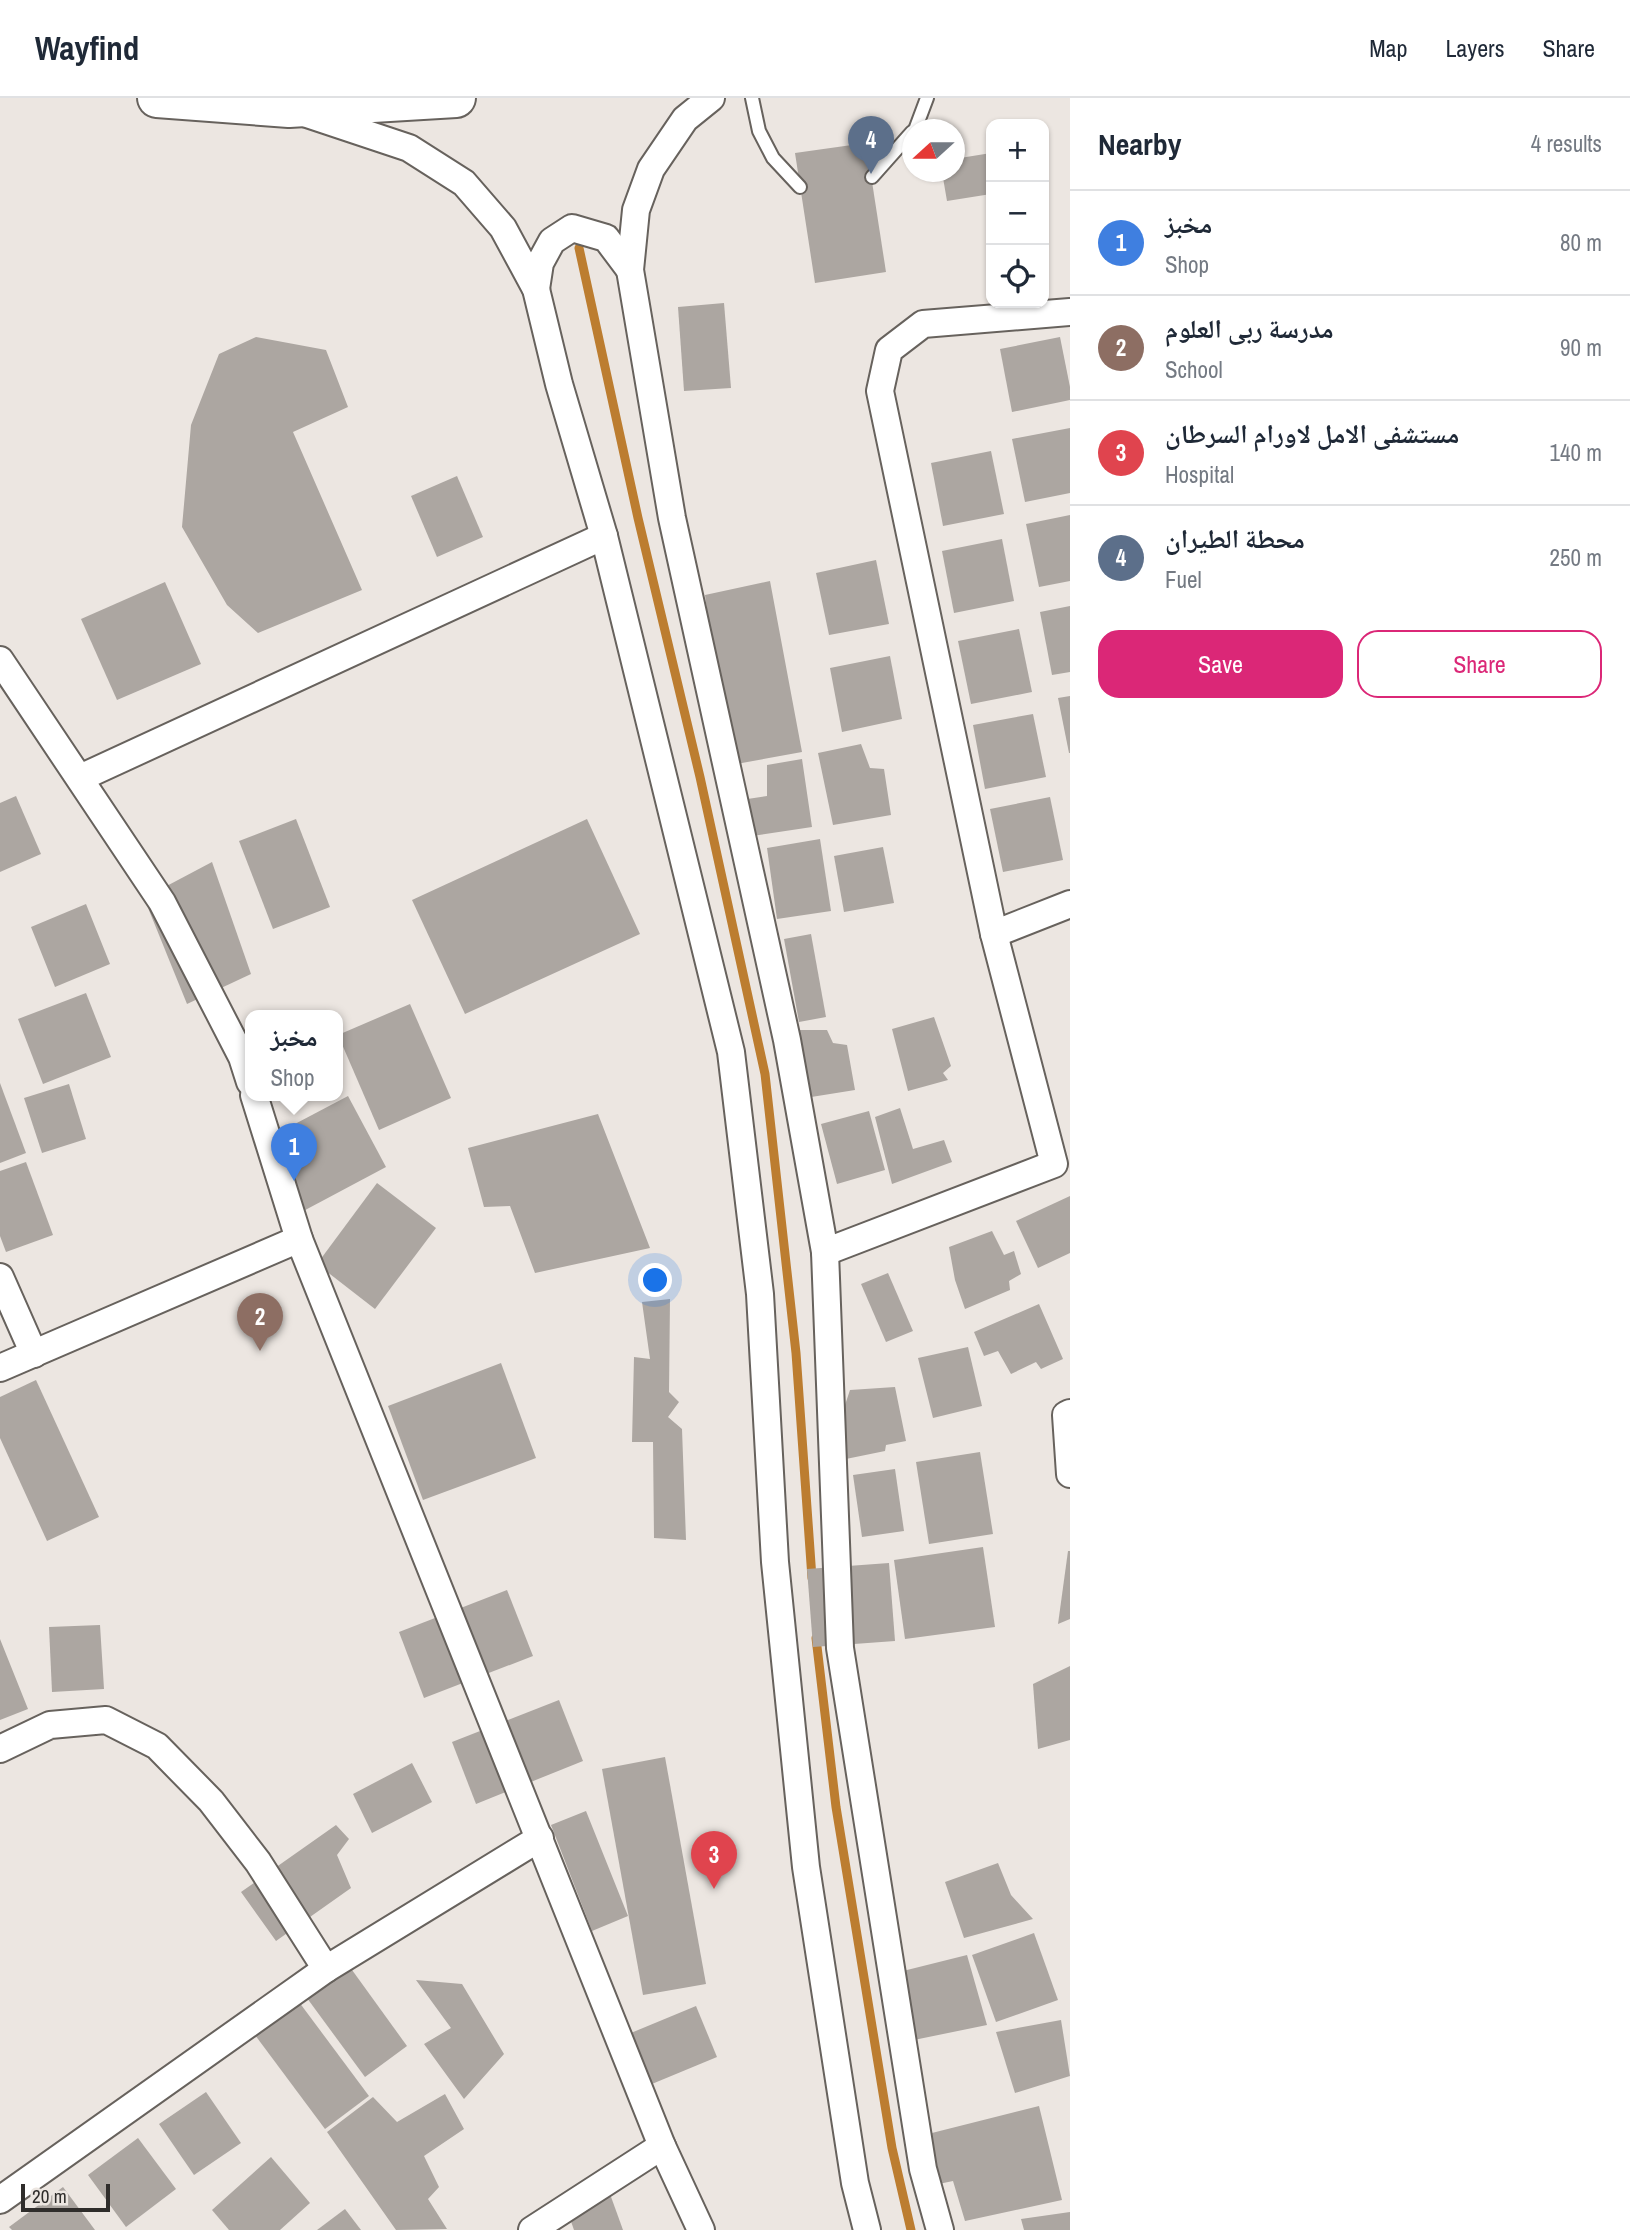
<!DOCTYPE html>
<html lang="en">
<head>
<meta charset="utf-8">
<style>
  body { margin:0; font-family:"Archivo Narrow","Noto Naskh Arabic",sans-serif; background:#f6f6f7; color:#1f2937 }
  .controls { position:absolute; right:21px; top:21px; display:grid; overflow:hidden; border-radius:14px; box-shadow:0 2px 5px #0004 }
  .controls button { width:63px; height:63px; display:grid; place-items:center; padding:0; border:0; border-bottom:2px solid #e0e1e3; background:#fff; color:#1f2937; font:35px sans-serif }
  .compass { position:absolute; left:902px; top:21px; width:63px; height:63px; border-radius:50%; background:#fff; box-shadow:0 2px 5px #0004; rotate:249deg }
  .scale { position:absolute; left:21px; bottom:18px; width:89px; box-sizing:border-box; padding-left:7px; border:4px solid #2f2d2b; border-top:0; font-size:19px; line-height:24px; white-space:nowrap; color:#2f2d2b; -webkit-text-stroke:5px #ece6e1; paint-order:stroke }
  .you { position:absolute; left:656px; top:1183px; width:24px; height:24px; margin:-18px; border:5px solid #fff; border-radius:50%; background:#1a73e8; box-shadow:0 0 0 10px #1a73e833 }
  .badge { display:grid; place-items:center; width:46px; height:46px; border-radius:50%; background:#db2777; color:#fff; font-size:23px; font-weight:700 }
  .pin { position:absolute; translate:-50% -58px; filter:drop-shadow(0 2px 4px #0008) }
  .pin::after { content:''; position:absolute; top:37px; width:24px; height:21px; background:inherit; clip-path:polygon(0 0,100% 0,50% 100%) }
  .popup { position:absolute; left:245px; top:912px; width:98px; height:91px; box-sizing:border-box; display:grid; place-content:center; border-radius:14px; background:#fff; filter:drop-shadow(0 2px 5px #0005); font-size:23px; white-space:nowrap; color:#747a83 }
  .popup b { font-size:26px; color:#1f2937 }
  .popup::after { content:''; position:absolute; left:50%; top:100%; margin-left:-14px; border:14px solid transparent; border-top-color:#fff }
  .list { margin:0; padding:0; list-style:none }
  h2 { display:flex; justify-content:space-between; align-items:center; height:91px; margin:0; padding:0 28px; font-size:30px }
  h2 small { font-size:23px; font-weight:400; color:#747a83 }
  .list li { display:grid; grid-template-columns:46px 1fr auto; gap:21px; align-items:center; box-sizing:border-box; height:105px; padding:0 28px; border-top:2px solid #e0e1e3 }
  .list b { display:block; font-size:26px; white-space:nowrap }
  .list p { margin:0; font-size:23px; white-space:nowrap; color:#747a83 }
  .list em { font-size:23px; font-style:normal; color:#747a83 }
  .actions { display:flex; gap:14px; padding:21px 28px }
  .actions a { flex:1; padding:16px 0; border:2px solid #db2777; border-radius:21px; text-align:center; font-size:24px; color:#db2777 }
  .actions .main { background:#db2777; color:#fff }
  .icon { flex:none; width:38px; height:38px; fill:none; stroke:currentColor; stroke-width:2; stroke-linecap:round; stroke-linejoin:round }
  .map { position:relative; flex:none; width:1070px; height:2132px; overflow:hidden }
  header { display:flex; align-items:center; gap:42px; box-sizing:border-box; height:98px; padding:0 35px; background:#fff; border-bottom:2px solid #e0e1e3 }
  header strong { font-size:33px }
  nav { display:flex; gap:38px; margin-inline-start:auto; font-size:24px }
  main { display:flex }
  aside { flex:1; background:#fff }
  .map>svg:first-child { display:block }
</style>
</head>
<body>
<header>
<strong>Wayfind</strong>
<nav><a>Map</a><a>Layers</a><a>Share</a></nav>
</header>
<main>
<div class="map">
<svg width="1070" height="2132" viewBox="0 0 1070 2132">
  <rect width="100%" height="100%" fill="#ece6e1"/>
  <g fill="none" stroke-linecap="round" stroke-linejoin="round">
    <g stroke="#bc7d30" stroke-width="9">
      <path d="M579,150L638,420L700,679L765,976L796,1255L812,1480"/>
      <path d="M816,1540L836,1709L892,2050L911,2132"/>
    </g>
  </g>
  <g fill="#aca6a1">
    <path d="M866,45L886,174L815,185L795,55Z"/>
    <path d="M991,55V96L947,103L942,74H954V61Z"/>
    <path d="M724,205L731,290L684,293L678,209Z"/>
    <path d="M256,239L326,252L348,309L293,334L362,492L258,535L227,507L182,429L191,327L219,256Z"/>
    <path d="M1060,239L1070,289V302L1012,314L1000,251Z"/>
    <path d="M1070,330V395L1025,404L1012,341Z"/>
    <path d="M991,353L1004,416L943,428L931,365Z"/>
    <path d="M457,378L483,439L437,459L411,398Z"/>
    <path d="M1070,417V483L1039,489L1026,426Z"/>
    <path d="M1002,441L1014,503L954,515L942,453Z"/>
    <path d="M876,462L889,526L829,537L816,475Z"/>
    <path d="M770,483L802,654L720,669L722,631L705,497Z"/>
    <path d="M165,484L201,566L117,602L81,521Z"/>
    <path d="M1070,508V574L1052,577L1040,514Z"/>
    <path d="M1019,531L1032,594L971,606L958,543Z"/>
    <path d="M890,558L902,621L842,634L830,570Z"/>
    <path d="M1070,598V655H1069L1058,600Z"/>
    <path d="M1033,616L1046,679L985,691L973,627Z"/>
    <path d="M861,646L870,670L884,671L891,717L833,727L818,655Z"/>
    <path d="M802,661L812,729L732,741L721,705L767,698V667Z"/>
    <path d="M16,698L41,756L0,774V705Z"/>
    <path d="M1050,699L1063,762L1003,774L990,711Z"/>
    <path d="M296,721L330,809L273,831L239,743Z"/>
    <path d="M587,721L640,836L465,916L412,802Z"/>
    <path d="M820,741L831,813L777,821L767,750Z"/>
    <path d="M883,749L894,805L844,814L834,758Z"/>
    <path d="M212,764L251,876L187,906L144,800Z"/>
    <path d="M86,806L110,866L55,889L31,829Z"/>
    <path d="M811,836L826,919L799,924L784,841Z"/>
    <path d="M86,895L111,959L43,986L18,921Z"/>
    <path d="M410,906L451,1000L379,1032L338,937Z"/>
    <path d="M934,919L951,968L943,975L948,982L908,993L892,931Z"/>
    <path d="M793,932H827L833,945L847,947L855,992L805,1000Z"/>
    <path d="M0,985L26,1055L0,1065Z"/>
    <path d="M69,986L86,1041L42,1055L24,1000Z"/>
    <path d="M348,998L386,1069L294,1118L257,1046Z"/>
    <path d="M900,1010L913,1051L944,1042L952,1064L892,1086L875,1019Z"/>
    <path d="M869,1013L885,1072L837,1086L821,1026Z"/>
    <path d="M598,1016L650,1150L535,1175L510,1108L484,1109L468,1050Z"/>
    <path d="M26,1064L53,1137L6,1154L0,1138V1073Z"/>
    <path d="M377,1085L436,1130L375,1211L317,1166Z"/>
    <path d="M1070,1098V1155L1038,1170L1016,1123Z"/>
    <path d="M992,1133L1004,1157L1014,1153L1021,1176L1009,1183L1010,1192L965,1211L955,1182L949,1149Z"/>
    <path d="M888,1175L913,1233L886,1244L861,1186Z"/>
    <path d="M670,1201L669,1294L679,1304L668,1319L682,1331L686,1442L654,1440L653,1344H632L634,1259L650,1261L642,1204Z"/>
    <path d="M1039,1206L1063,1261L1041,1271L1036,1264L1011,1276L998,1253L984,1258L974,1234Z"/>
    <path d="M968,1249L982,1308L933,1320L918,1260Z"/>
    <path d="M501,1265L536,1360L423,1402L388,1308Z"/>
    <path d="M36,1282L99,1419L47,1443L0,1340V1299Z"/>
    <path d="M895,1289L906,1343L886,1347L885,1353L841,1362L840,1322L850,1292Z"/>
    <path d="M980,1354L993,1436L929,1446L916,1364Z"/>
    <path d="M895,1371L904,1433L862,1439L853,1377Z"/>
    <path d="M983,1449L995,1529L905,1541L894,1462Z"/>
    <path d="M1068,1453H1070V1521L1058,1526Z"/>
    <path d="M889,1465L895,1543L813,1549L807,1471Z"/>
    <path d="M507,1492L533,1558L424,1600L399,1534Z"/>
    <path d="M100,1527L104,1591L52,1594L49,1529Z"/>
    <path d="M0,1541L28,1611L0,1622Z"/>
    <path d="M1070,1568V1642L1038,1651L1033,1586Z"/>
    <path d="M559,1602L583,1663L476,1706L452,1644Z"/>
    <path d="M665,1659L706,1886L643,1897L602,1671Z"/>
    <path d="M412,1665L432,1704L372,1735L353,1696Z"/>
    <path d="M586,1713L628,1818L592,1833L551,1727Z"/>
    <path d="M336,1727L349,1741L337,1757L351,1790L276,1843L241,1794Z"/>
    <path d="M998,1765L1011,1797L1033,1821L964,1840L945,1784Z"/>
    <path d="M1034,1835L1058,1902L996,1924L972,1857Z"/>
    <path d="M967,1857L987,1927L909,1943L895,1875Z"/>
    <path d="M347,1865L407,1948L365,1979L304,1896Z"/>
    <path d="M416,1882L462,1886L504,1956L464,2001L424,1946L451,1930Z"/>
    <path d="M299,1904L369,1998L325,2031L255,1937Z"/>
    <path d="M696,1908L717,1959L635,1993L614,1942Z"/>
    <path d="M1061,1922L1070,1978L1015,1995L996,1934Z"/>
    <path d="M206,1994L241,2045L194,2077L159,2026Z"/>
    <path d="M445,1996L464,2031L424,2058L439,2089L428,2101L447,2131L396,2132L327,2034L373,1999L397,2024Z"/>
    <path d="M1039,2008L1062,2102L965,2123L953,2083L929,2088L920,2038Z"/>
    <path d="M138,2040L176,2091L126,2129L88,2077Z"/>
    <path d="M271,2059L310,2105L280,2132H229L212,2112Z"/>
    <path d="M63,2089L95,2132H12L9,2129Z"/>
    <path d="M610,2096L623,2132H574L567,2112Z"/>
    <path d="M345,2111L361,2132H317Z"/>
    <path d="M1070,2114V2132H1024L1021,2121Z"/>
  </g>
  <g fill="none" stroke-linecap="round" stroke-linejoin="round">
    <g stroke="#67625d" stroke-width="16">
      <g id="service">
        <path d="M752,0L759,33L773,60L800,89"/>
        <path d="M915,32L927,0"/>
        <path d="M872,79L912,34"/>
      </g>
    </g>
    <g stroke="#67625d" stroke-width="30">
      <g id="minor">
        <path d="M711,0L685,21L651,71L636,112L630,172L672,420L787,942L825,1154L840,1550L923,2071L940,2132"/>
        <path d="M304,15L409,50L464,85L503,130L536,191L559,286L604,438L731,954L760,1196L775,1464L806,1769L855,2085L867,2132"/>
        <path d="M536,191L540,165L552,143L572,130L606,140L630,172"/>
        <path d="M0,562L162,804L242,959L250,984"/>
        <path d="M80,680L604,438"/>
        <path d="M994,836L1070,806"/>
        <path d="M254,997L299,1141L662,2048L701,2132"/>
        <path d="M825,1154L1054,1066L994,836L880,293L889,252L923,226L1070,214"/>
        <path d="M0,1179L34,1256"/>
        <path d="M0,1270L299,1141"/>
        <path d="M1070,1315L1066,1317L1070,1376"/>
        <path d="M0,1651L50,1627L106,1622L157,1648L211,1703L258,1764L326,1871"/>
        <path d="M0,2102L326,1871L540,1740"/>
        <path d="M532,2132L662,2048"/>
      </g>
    </g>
    <g stroke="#67625d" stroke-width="42">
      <path id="primary" d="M157,0L289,10L456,0"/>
    </g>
    <use href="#service" stroke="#fff" stroke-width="12"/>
    <use href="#minor" stroke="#fff" stroke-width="26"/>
    <use href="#primary" stroke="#fff" stroke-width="38"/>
  </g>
</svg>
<div class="controls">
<button>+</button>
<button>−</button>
<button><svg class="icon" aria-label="locate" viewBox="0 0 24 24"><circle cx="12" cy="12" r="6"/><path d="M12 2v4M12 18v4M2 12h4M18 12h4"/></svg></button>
</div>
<svg class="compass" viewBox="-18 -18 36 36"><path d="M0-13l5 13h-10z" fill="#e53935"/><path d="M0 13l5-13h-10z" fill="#747a83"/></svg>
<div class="scale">20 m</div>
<div class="you"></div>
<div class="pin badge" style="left:294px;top:1083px;background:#3f7fe0">1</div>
<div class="popup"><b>مخبز</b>Shop</div>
<div class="pin badge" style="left:260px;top:1253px;background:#8d6e63">2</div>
<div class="pin badge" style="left:714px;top:1791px;background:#e0444e">3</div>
<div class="pin badge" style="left:871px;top:76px;background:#5c6f8a">4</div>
</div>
<aside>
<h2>Nearby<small>4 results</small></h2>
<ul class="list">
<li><span class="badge" style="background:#3f7fe0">1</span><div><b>مخبز</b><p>Shop</p></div><em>80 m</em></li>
<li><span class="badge" style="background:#8d6e63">2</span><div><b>مدرسة ربى العلوم</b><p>School</p></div><em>90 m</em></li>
<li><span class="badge" style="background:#e0444e">3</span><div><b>مستشفى الامل لاورام السرطان</b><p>Hospital</p></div><em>140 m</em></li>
<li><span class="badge" style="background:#5c6f8a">4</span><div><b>محطة الطيران</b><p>Fuel</p></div><em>250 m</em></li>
</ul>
<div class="actions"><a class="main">Save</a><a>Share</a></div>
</aside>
</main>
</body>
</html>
